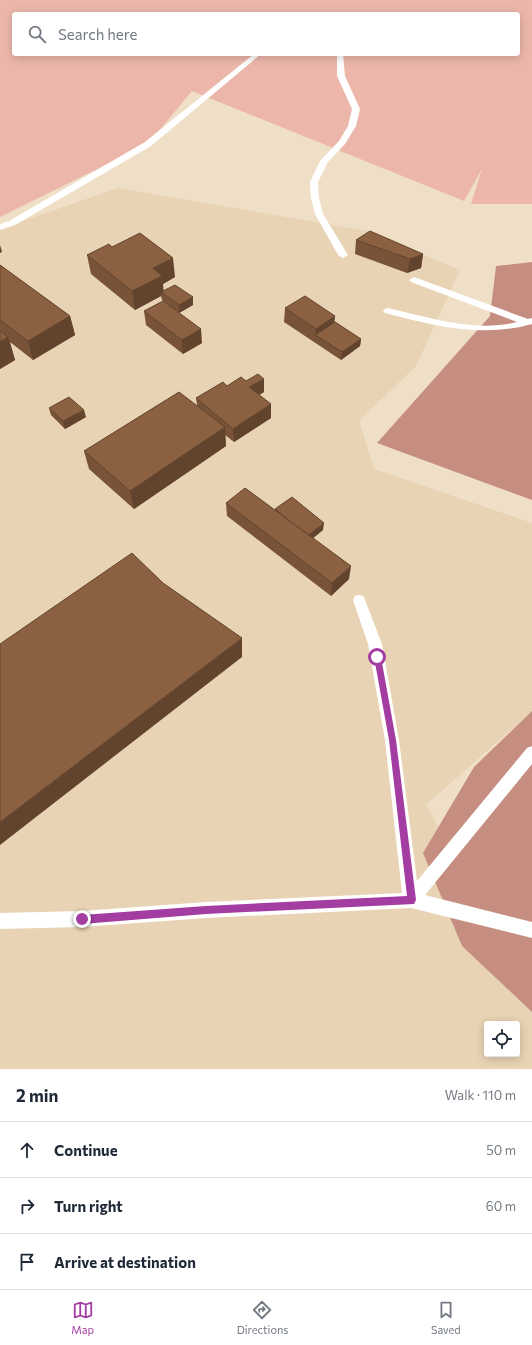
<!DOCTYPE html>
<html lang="en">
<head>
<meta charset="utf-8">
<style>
  body { margin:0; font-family:Commissioner,sans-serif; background:#f6f6f7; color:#1f2937 }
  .controls { position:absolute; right:12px; bottom:12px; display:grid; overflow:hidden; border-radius:4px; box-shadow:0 2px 10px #0003 }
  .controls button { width:36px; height:36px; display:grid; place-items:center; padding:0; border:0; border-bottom:1px solid #e0e1e3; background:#fff; color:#1f2937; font:20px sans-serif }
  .stop { position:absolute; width:12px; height:12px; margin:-9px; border:3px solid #a33da2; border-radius:50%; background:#fff }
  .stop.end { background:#a33da2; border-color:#fff; box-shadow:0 1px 4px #0008 }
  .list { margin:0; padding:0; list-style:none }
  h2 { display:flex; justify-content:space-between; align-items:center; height:52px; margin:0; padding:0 16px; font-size:17px }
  h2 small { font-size:13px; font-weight:400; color:#747a83 }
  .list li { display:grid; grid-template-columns:26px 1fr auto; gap:12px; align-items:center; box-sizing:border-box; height:56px; padding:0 16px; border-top:1px solid #e0e1e3 }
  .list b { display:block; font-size:15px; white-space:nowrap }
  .list em { font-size:13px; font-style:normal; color:#747a83 }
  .icon { flex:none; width:22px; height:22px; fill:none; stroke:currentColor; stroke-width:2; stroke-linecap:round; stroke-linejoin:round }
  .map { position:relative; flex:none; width:532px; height:1069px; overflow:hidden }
  .search { position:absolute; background:#fff; box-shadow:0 2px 10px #0003; left:12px; right:12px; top:12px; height:44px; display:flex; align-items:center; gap:10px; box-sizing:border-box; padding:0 14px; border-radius:4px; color:#747a83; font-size:15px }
  .sheet { height:220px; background:#fff }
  nav { display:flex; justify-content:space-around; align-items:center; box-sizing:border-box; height:56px; border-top:1px solid #e0e1e3; background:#fff; font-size:11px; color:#747a83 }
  nav a { display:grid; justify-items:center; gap:2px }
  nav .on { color:#a33da2 }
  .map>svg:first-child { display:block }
</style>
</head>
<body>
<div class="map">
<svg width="532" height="1069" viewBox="0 0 532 1069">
  <rect width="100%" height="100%" fill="#efdfc6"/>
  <path fill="#e8d4b4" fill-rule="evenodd" d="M118,188L368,231L460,270L416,366L359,421L374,469L532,523V711L426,805L532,993V1069H0V229ZM487,1024H517V1054H487Z"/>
  <path fill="#ecb7aa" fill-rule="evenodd" d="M0,0H532V204H471L482,169L464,201L192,91L148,144L0,217ZM14,14H518V54H14Z"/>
  <g fill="#c68e80">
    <path d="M532,262V500L377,443L490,316L496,266Z"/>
    <path d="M532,711V1012L462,946L423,853L474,767Z"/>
  </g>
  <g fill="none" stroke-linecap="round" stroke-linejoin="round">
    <g fill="#fff" fill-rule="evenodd">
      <path d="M254,54H261L151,146L15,225L0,230V224L9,221L145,142Z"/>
      <path d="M337,54H343L345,76L360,109L356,126L345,144L328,162L318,182L319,198L323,214L348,255L343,258L338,255L315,214L311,198L310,182L320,161L339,141L348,126L352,109L337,76Z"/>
      <path d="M414,277L528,319L532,318V324C482,338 434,326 385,313L383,311L385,309L388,308C428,317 476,333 517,322L411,282L409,280Z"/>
      <path d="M359,595L363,596L365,600L382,644L399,740L417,881L527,748L532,746V764L425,895L532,922V938L411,908L206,918L82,927L0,929V913L82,911L206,902L402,893L385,740L368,644L353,600L355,596Z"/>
    </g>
  </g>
  <g fill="#785338">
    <path d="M356,240L423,254L421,268L407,273L355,254Z"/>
    <path d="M112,247L175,277L163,284V291L193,305L179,313L162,300L161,296L135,310L91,274L87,255Z"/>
    <path d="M0,265L70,316L75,335L33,360L10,342L15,360L0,369Z"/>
    <path d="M285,308L335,322L361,339L360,346L341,360L284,322Z"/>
    <path d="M144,311L202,343L183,354L146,325Z"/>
    <path d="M246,381L264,392L259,395L271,418L234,442L225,435L226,446L134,509L89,469L84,451L197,405L196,398L227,386Z"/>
    <path d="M49,408L86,417L65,429L51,415Z"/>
    <path d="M226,503L275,510V509L323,530L313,538L349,579L331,596L227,516Z"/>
  </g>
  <g fill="#62442e">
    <path d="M0,245L2,252L0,253Z"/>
    <path d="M423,254L421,268L407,273L410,259Z"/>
    <path d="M173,258L175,277L163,284L164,294L161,292V296L135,310L132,291L153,268Z"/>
    <path d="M193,297V305L179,313V305Z"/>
    <path d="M70,316L75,335L33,360L28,341Z"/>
    <path d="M335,316L334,330L315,335L316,329Z"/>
    <path d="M201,329L202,343L183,354L182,340Z"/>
    <path d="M8,337L15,360L0,369V342Z"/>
    <path d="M361,339L360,346L341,360L342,352Z"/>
    <path d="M264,379V392L249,401V387Z"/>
    <path d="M271,404V418L234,442L233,429Z"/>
    <path d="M84,410L86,417L65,429L63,421Z"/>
    <path d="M225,427L226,446L134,509L130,491Z"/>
    <path d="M324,523L323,530L307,543V536Z"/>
    <path d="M351,566L349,579L331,596L332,583Z"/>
    <path d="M242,638V657L0,845V822Z"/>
  </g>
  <g fill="#8c6141" stroke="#62442e">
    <path d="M370,231L423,254L410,259L356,240Z"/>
    <path d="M140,233L173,258L153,268L162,276L132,291L87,255L109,244L112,247Z"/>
    <path d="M0,265L70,316L28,341L0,320Z"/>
    <path d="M175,285L193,297L179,305L161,292Z"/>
    <path d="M305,296L335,316L316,329L285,308Z"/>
    <path d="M163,301L201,329L182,340L144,311Z"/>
    <path d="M335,322L361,339L342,352L315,335Z"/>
    <path d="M0,331L8,337L0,342Z"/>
    <path d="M258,374L264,379L249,387L271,404L233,429L196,398L223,382L227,386L241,377L246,381Z"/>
    <path d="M179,392L225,427L130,491L84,451Z"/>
    <path d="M69,397L84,410L63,421L49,408Z"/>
    <path d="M245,488L351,566L332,583L226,503Z"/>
    <path d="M292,497L324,523L309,535L287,519L275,509Z"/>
    <path d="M132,553L163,583L242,638L0,822V644Z"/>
  </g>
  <path fill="#a33da2" d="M377,654L381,657L396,740L416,900L414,904L206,914L82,924L79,922L77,919L79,916L82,915L206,906L407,896L389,740L374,657Z"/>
</svg>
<div class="controls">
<button><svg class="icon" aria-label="locate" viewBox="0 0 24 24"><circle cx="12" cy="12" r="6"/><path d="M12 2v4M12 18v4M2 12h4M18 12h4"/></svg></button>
</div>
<div class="stop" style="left:377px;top:657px"></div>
<div class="stop end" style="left:82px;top:919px"></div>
<div class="search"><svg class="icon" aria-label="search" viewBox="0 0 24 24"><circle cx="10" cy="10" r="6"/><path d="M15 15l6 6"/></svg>Search here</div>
</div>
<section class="sheet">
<h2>2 min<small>Walk · 110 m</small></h2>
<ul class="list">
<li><svg class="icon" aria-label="ahead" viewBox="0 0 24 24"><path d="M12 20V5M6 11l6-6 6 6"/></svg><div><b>Continue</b></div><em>50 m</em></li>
<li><svg class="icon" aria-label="right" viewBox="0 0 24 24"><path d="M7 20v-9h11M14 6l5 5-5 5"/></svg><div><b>Turn right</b></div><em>60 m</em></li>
<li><svg class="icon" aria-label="arrive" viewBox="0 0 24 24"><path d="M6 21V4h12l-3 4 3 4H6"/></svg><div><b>Arrive at destination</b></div></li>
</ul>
</section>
<nav>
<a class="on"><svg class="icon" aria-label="map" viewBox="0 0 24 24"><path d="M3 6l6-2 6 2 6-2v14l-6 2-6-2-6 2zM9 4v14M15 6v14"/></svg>Map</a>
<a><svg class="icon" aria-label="directions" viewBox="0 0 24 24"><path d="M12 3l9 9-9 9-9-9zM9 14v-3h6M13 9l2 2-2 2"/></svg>Directions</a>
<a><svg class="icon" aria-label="saved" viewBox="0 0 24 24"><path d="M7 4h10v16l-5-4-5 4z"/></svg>Saved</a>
</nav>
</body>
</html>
